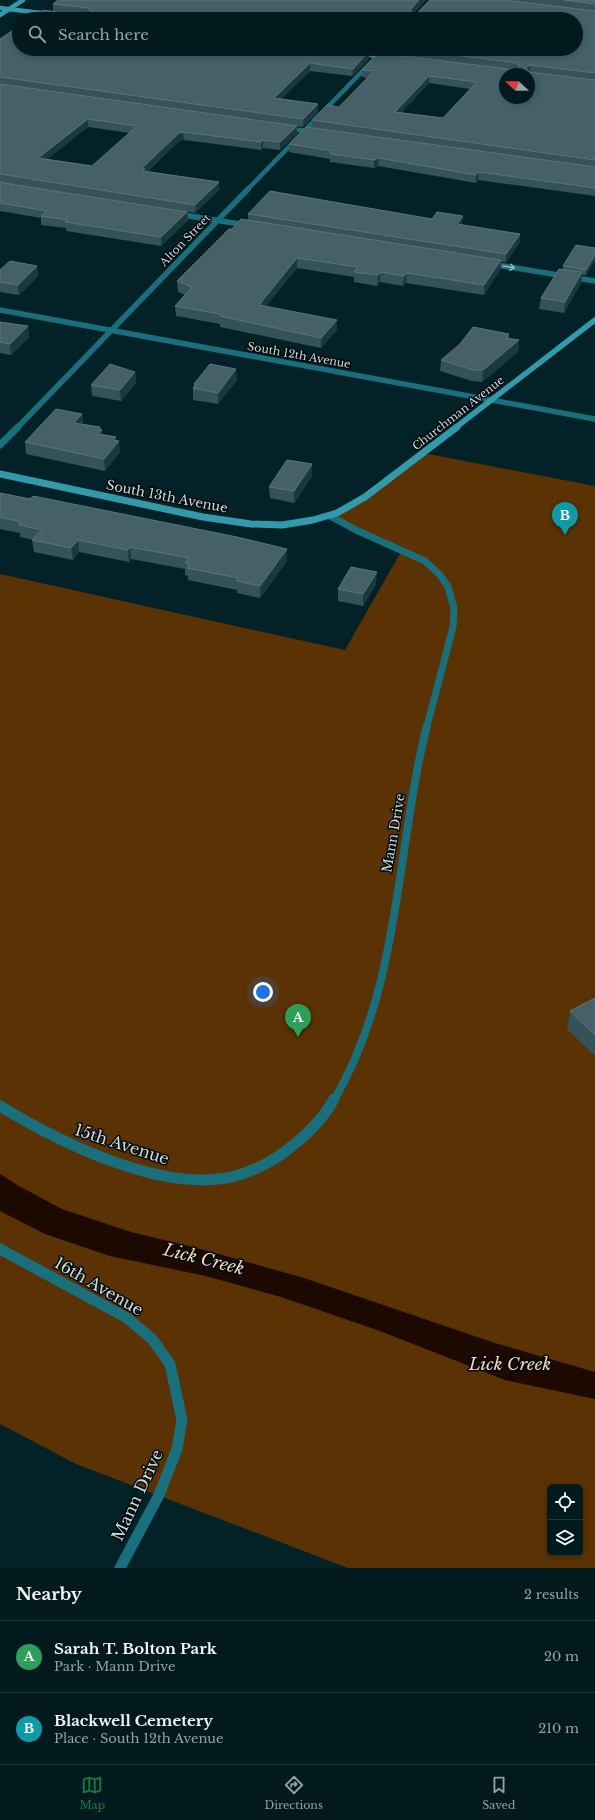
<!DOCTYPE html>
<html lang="en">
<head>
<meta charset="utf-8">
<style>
  body { margin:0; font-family:"Libre Baskerville",serif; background:#10272b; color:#f1f3f6 }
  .controls { position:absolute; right:12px; bottom:12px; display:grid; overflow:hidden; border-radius:6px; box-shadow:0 2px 6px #0003 }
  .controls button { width:36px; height:36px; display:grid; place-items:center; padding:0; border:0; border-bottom:1px solid #23383c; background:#021a1e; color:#f1f3f6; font:20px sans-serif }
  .compass { position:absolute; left:499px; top:68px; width:36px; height:36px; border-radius:50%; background:#021a1e; box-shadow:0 2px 6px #0003; rotate:291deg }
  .you { position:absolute; left:263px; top:992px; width:14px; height:14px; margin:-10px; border:3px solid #fff; border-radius:50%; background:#1a73e8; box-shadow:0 0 0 6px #1a73e833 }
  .badge { display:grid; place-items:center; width:26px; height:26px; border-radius:50%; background:#0b8043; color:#fff; font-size:13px; font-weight:700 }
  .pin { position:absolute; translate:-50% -33px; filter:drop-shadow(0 1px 2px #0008) }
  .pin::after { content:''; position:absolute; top:21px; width:14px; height:12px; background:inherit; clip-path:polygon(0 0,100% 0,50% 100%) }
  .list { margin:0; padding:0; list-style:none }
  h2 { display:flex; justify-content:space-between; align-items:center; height:52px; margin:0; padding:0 16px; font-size:17px }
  h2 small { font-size:13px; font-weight:400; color:#96a1a4 }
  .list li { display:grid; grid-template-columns:26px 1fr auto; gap:12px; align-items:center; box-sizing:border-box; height:72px; padding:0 16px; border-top:1px solid #23383c }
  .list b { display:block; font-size:15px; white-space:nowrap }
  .list p { margin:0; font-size:13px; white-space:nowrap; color:#96a1a4 }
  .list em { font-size:13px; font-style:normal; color:#96a1a4 }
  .icon { flex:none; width:22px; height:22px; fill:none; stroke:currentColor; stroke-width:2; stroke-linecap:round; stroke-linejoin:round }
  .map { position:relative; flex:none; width:595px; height:1568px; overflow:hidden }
  .search { position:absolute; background:#021a1e; box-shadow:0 2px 6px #0003; left:12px; right:12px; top:12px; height:44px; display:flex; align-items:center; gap:10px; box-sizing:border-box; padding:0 14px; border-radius:22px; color:#96a1a4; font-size:15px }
  .sheet { height:196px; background:#021a1e }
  nav { display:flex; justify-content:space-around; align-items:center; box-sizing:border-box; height:56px; border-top:1px solid #23383c; background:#021a1e; font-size:11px; color:#96a1a4 }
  nav a { display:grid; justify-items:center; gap:2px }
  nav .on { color:#0b8043 }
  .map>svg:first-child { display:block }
</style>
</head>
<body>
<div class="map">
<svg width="595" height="1568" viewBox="0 0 595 1568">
  <rect width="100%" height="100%" fill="#022228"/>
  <path fill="#5a3204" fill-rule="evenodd" d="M423,453L595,486V1568H348L76,1464L0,1424V574L345,650L402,550L330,516L337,513ZM550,1487H580V1553H550Z"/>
  <path fill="#1c0900" d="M0,1174L17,1185L62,1209L131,1232L197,1248L301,1277L495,1343L595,1372V1399L505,1380L380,1331L281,1297L206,1276L110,1256L45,1234L0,1211Z"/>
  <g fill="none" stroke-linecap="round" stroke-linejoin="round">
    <g stroke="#1a6f7d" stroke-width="4.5">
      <path d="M287,128L313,132"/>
      <path d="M247,190L384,49"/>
    </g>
    <g stroke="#1a6f7d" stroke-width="5.5">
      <path d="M177,214L246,225"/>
      <path d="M491,264L595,281"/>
      <path d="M0,310L595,419"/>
      <path d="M17,428L248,189"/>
    </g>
    <g stroke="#1a6f7d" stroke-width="7">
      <path d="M0,445L18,427"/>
      <path d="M330,516L356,530L425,561L440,575L448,587L454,608L453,627L427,726"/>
    </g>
    <path stroke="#1a6f7d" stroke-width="8" d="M334,1100C401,987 396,848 427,725"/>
    <g stroke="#1a6f7d" stroke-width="11">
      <path d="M0,1106C61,1143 170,1198 242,1174C260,1168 278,1158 292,1146C309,1133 324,1117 334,1099"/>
      <path d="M0,1249L127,1318L152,1339L170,1364L182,1420L177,1449L159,1495L120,1568"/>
    </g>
    <g stroke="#339aac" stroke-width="4.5">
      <path d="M0,8L49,14"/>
      <path d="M0,15L23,0"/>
      <path d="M360,54L386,57"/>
    </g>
    <path stroke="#339aac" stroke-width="5.5" d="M455,428L595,320"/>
    <path stroke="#339aac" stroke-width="7" d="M0,474L203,517L251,524L282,525L313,520L337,513L365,497L457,427"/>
  </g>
  <g fill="#345258" fill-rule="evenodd">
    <path d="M58,0H426L412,15L506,0H595V196L478,180L476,183L378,166L374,168L330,162V159L289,152V144L312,128V120L339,107L367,78L362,77V70L385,53V49H576L87,16L88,15L53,11V4ZM429,83L470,89L443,118L401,113Z"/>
    <path d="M0,39L369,51V59L352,76L310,71L281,99L318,112L303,127L297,126V134L280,150L263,148L261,150L184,140L179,141L147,172L219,182V190L195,213L9,184L187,212L188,220L161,246L66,231V228L41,225V218L0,211ZM88,127L130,133L92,166L47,159Z"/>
    <path d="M351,49H380L376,52Z"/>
    <path d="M248,214L432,219L462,224L461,225L520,234V242L506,262H501L500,270L484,295L406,283L403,286L380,282L377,286L354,282V277L297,268L266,306L337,330L321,348L220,327V324L176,316L175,306L185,295L178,292L177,281L232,229L248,220Z"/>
    <path d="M595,248V260L586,275H582L581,283L564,313L539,309L541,298L563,269V266Z"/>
    <path d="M37,266L38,276L19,295L0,292V270Z"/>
    <path d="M0,322L28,326L29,337L11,355L0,353Z"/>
    <path d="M509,334V339L519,340L518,352L482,382L472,381L440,371L441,360Z"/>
    <path d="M135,372L136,383L121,401L92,396L91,385Z"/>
    <path d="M237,380L218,404L193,400V388L194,387V384Z"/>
    <path d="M82,414L83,424L100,427L102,434L116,437V440L119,441L120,452L105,471L26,454L25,442Z"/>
    <path d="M312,464V476L294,503L270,498L269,487Z"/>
    <path d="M0,493L287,549V561L260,598L237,593V590L188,580V576L185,575V569L131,559L129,562L79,552L73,560L34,552L32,540H33L20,537V533L0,529Z"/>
    <path d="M376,584L363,606L338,601V589Z"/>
    <path d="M595,998V1056L567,1029L570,1011Z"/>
  </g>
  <g fill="#19393f">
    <path d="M419,0H426L410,16L411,9Z"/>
    <path d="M376,49H380L376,52Z"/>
    <path d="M369,51V59L352,76L353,69Z"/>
    <path d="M310,63V71L274,106V98Z"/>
    <path d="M530,65L529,72L526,68Z"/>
    <path d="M429,76V83L395,120V112Z"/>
    <path d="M318,104V112L303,127V119Z"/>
    <path d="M88,119V127L39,166L38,158Z"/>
    <path d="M297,126V134L280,150V142Z"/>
    <path d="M183,132L184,140L179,141L145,173L141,169L179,133Z"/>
    <path d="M263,140V148L261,150V142Z"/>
    <path d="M379,158L378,166L374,168V160Z"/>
    <path d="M479,172L478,180L476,183V175Z"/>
    <path d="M219,182V190L195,213V205Z"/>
    <path d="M187,212L188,220L161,246V237Z"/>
    <path d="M463,216L462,224L456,232L457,224Z"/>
    <path d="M520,234V242L506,262V254Z"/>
    <path d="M595,255V260L586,275V270Z"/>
    <path d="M297,258V268L259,315V305Z"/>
    <path d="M501,260L500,270L484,295V285Z"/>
    <path d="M37,266L38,276L19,295L18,285Z"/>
    <path d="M380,272V282L377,286L378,275Z"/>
    <path d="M582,272L581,283L564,313L565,302Z"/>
    <path d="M407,273L406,283L403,286L404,276Z"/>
    <path d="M337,320V330L321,348V338Z"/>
    <path d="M28,326L29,337L11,355L10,344Z"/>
    <path d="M519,340L518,352L482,382L483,370Z"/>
    <path d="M236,369L237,380L218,404V393Z"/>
    <path d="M135,372L136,383L121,401L120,390Z"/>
    <path d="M82,414L83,425L74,423Z"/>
    <path d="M100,427V431L102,430L103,441L98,434L99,429Z"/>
    <path d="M116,437V444L119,441L120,452L105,471L104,459L113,440Z"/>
    <path d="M312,464V476L294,503V491Z"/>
    <path d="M78,540L79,552L73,560L71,548Z"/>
    <path d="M130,547L131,559L129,562L128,550Z"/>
    <path d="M287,549V561L260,598V586Z"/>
    <path d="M377,572L376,584L363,606V594Z"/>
  </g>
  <g fill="#456167" stroke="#5a747a" fill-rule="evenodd">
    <path d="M58,0H419L411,9V15L416,14L430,0H504L595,11V73L530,65L526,68L529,72L595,80V160L312,120L327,105L339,107L374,71L362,70L379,53L516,70L520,67L517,63L409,49H576V19H30L43,10L87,16L90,14L91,11L88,8L53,4ZM505,74H529V98H505ZM429,76L477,82L443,118L395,112Z"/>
    <path d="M564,0H595V4Z"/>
    <path d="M19,26V49H350L369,51L353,69L310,63L274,98L318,104L303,119L0,77V39Z"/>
    <path d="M0,84L297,126L280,142L263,140L261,142L183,132L179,133L141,169H145L143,171L219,182L195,205L0,174ZM88,119L137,126L92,166L38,158Z"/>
    <path d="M306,127L595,167V188L479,172L476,175L379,158L374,160L330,154L333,151L289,144Z"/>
    <path d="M0,182L16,185L187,212L161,237L65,222L68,220L41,216L47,211L0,203Z"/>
    <path d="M270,191L432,219L437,212L463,216L457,224L520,234L506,254L248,214Z"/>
    <path d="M241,219L501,260L484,285L407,273L404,276L380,272L378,275L354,272L358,267L297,258L259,305L337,320L321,338L220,316V314L175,306L192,287L177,281L229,229H232Z"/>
    <path d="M576,245L595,248V255L586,270L563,266Z"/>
    <path d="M10,261L37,266L18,285L0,282V270Z"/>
    <path d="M559,269L582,272L565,302L541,298Z"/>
    <path d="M0,322L28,326L10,344L0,342Z"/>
    <path d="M473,327L509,334L506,338L519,340L483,370H473L441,360L460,344Z"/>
    <path d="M110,364L135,372L120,390L91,385Z"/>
    <path d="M210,364L236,369L218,393L193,388L196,384H194Z"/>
    <path d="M56,409L82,414L74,423L100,427L99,429L102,430L98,434L116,437L113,440L119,441L104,459L25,442Z"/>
    <path d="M287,460L312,464L294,491L269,487Z"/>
    <path d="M0,493L30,499L33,496L237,537L287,549L260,586L237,581L238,578L187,568L190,564L185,563L189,558L130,547L128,550L78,540L71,548L32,540L42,530L19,525L21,522L0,517Z"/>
    <path d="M351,567L377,572L363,594L338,589Z"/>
    <path d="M595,998V1035L570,1011Z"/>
  </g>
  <defs><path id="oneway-shaft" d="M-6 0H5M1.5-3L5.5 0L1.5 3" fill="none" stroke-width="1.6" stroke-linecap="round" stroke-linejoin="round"/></defs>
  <use stroke="#8db6bd" href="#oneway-shaft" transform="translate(509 267) rotate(9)"/>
  <g text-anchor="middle" stroke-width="3" stroke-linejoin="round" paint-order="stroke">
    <g font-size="11" fill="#cbdcdf" stroke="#010a0c">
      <text transform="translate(185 240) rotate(-46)" y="4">Alton Street</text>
      <text transform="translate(299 355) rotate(10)" y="4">South 12th Avenue</text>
      <text transform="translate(458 413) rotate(-38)" y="4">Churchman Avenue</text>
    </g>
    <g font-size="13" fill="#cbdcdf" stroke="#010a0c">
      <text transform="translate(167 496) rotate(11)" y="5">South 13th Avenue</text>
      <text transform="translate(393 833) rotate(-80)" y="5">Mann Drive</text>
    </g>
    <g font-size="16" fill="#cbdcdf" stroke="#010a0c">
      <text transform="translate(122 1144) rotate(18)" y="6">15th Avenue</text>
      <text transform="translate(99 1286) rotate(30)" y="6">16th Avenue</text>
      <text transform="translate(137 1495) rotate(-65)" y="6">Mann Drive</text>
    </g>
    <g font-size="17" font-style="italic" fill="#fbd6b7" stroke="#010a0c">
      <text transform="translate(204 1259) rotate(14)" y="6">Lick Creek</text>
      <text x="510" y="1370">Lick Creek</text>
    </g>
  </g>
</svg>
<div class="controls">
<button><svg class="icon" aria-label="locate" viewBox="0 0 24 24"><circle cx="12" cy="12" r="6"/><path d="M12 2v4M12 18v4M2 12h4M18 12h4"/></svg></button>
<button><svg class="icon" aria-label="layers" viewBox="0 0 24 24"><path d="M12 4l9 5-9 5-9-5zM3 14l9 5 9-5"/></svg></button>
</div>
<svg class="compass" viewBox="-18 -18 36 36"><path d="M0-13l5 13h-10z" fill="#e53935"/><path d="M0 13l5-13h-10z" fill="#96a1a4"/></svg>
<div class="you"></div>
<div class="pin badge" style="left:298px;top:1037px;background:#2e9e5b">A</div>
<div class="pin badge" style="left:565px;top:535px;background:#0f9aa8">B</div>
<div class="search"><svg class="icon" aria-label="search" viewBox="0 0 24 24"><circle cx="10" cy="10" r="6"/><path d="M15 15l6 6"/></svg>Search here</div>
</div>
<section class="sheet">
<h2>Nearby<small>2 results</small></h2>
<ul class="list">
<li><span class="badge" style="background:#2e9e5b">A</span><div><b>Sarah T. Bolton Park</b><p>Park · Mann Drive</p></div><em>20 m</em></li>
<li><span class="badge" style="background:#0f9aa8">B</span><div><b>Blackwell Cemetery</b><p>Place · South 12th Avenue</p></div><em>210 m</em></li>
</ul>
</section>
<nav>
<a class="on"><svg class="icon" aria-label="map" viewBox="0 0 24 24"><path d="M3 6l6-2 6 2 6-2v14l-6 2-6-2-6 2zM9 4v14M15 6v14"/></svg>Map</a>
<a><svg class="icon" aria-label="directions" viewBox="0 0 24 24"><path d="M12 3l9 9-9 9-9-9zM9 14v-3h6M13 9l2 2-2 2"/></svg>Directions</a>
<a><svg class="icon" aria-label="saved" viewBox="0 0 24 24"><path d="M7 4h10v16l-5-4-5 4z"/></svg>Saved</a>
</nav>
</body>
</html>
